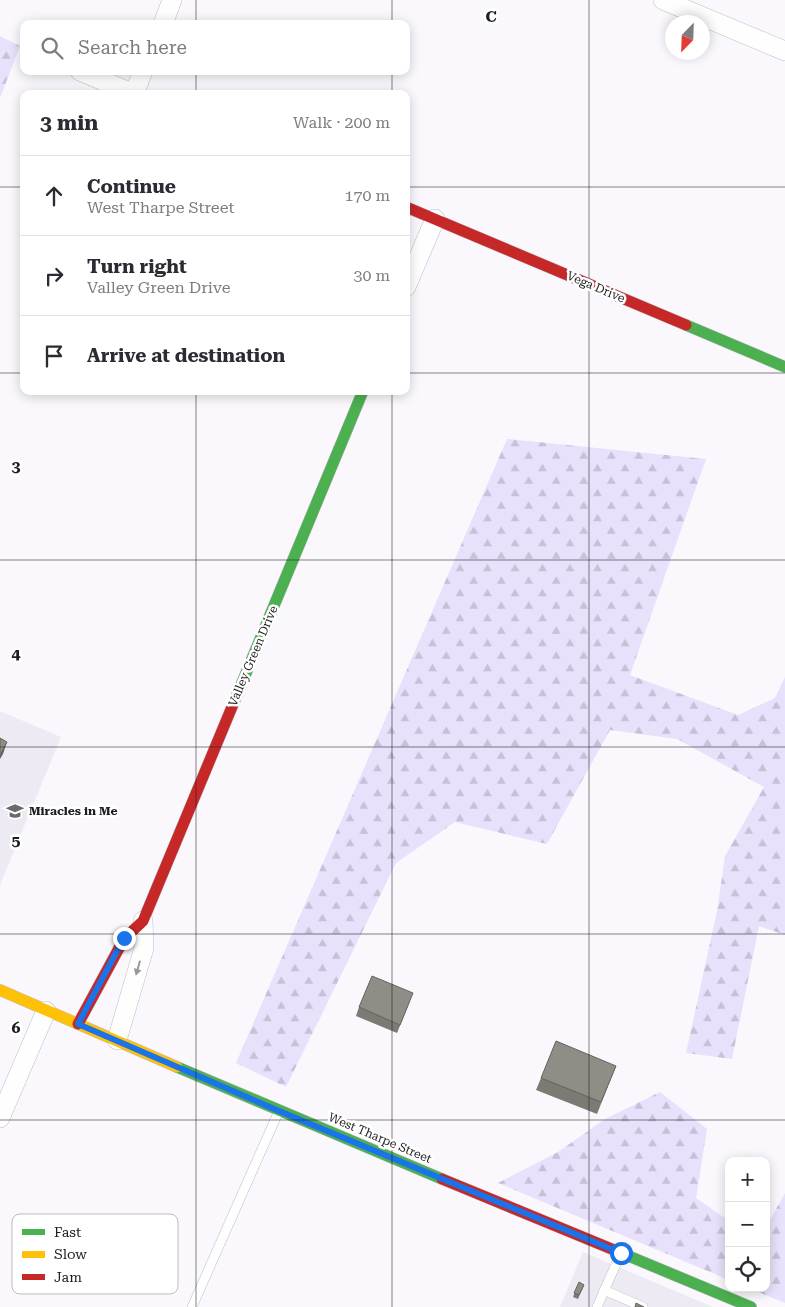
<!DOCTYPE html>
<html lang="en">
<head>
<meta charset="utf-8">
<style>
  body { margin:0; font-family:"Roboto Serif",serif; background:#f2f2f3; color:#2b2b33 }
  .controls { position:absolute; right:15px; bottom:15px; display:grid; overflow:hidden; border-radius:10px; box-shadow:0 2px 12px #0003 }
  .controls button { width:45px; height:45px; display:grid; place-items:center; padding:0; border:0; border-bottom:1px solid #e1e1e2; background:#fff; color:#2b2b33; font:25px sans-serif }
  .compass { position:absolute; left:665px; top:15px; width:45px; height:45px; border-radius:50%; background:#fff; box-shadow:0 2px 12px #0003; rotate:203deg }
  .stop { position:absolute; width:15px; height:15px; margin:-11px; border:4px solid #1a73e8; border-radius:50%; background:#fff }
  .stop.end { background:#1a73e8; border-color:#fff; box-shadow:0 1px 5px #0008 }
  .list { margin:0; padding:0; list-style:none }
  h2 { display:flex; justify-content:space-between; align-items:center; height:65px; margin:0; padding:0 20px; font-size:21px }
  h2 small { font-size:16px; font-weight:400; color:#7c7c81 }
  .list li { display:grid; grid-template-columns:32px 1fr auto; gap:15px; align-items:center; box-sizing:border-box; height:80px; padding:0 20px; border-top:1px solid #e1e1e2 }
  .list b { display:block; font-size:19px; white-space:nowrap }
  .list p { margin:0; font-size:16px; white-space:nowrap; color:#7c7c81 }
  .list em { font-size:16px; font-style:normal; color:#7c7c81 }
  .icon { flex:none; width:28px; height:28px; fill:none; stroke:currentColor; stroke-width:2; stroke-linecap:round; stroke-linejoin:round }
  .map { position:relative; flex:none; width:785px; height:1307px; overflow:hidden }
  .search { position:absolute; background:#fff; box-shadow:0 2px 12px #0003; left:20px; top:20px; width:390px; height:55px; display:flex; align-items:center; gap:12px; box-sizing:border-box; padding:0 18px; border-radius:10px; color:#7c7c81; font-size:19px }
  .panel { position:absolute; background:#fff; box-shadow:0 2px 12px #0003; left:20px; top:90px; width:390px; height:305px; border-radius:10px }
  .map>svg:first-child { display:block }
</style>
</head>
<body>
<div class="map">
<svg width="785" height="1307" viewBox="0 0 785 1307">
  <defs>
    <pattern id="forest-firs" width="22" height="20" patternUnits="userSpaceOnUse" patternTransform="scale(1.25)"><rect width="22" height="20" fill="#e9e0fb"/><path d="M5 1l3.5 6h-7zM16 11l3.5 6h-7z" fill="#c7c0d7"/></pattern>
  </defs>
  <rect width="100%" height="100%" fill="#faf8fd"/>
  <g fill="#edeaf4">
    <path d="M0,711L61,737L0,885Z"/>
    <path d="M583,1252L713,1307H560Z"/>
  </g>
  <g fill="url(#forest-firs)">
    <path d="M0,36L20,46L0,98Z"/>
    <path d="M507,439L706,459L630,675L738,715L775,698L785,677V935L759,926L732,1059L686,1053L717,911L725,856L764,787L677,739L610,730L547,844L455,822L396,863L286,1087L236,1063Z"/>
    <path d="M660,1092L707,1129L696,1198L729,1221V1280L498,1183L558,1152L605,1119Z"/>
    <path d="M785,1193V1303L749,1288H766V1227Z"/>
  </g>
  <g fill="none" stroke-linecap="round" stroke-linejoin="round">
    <g stroke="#bebdc0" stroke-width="10">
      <g id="lane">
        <path d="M604,1290L643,1307"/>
        <path d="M192,1307L278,1113"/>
        <path d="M597,1307L620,1255"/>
      </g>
    </g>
    <g stroke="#bebdc0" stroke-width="20">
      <g id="street">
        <path d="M663,0L785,51"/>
        <path d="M163,24L172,0"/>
        <path d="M80,71L134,94"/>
        <path d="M134,94L143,71"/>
        <path d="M406,287L435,219"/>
        <path d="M117,1040L144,948L143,921"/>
        <path d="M0,1118L46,1011"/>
      </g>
    </g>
    <g stroke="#bebdc0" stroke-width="12">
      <g id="fast">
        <path d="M686,325L785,367"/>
        <path d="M239,690L363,391"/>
        <path d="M177,1067L442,1179"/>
        <path d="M619,1252L751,1307"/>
      </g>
    </g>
    <g stroke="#bebdc0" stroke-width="12">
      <path id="slow" d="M0,990L177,1067"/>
    </g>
    <g stroke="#bebdc0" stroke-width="12">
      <g id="jam">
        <path d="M406,207L686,325"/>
        <path d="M78,1024L124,939L143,921L239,690"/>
        <path d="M442,1179L619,1252"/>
      </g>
    </g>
    <use href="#lane" stroke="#fefeff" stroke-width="9"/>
    <use href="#street" stroke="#fefeff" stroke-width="19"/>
    <use href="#fast" stroke="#4caf50" stroke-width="11"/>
    <use href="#slow" stroke="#ffc107" stroke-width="11"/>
    <use href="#jam" stroke="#c62828" stroke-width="11"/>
  </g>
  <g fill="#7b7a73">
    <path d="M410,1001L397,1033L356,1016L359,1007Z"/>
    <path d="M616,1066L597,1114L536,1090L541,1078Z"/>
    <path d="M579,1282L584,1285L578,1299L573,1297Z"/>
  </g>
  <path fill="#64635e" d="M7,742L3,754L0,759V755Z"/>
  <g fill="#8f8e86" stroke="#64635e">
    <path d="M0,738L7,742L0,755Z"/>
    <path d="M372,976L413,993L400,1025L359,1007Z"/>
    <path d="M556,1041L616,1066L601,1102L541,1078Z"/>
    <path d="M579,1282L584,1285L579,1295L574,1293Z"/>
    <path d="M636,1303L644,1307H635Z"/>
  </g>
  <defs><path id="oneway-solid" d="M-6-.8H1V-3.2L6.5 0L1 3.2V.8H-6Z" transform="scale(1.25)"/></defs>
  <use fill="#99999a" href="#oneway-solid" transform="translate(138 968) rotate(106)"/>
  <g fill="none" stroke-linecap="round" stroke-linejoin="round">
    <path stroke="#1a73e8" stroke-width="6" d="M124,938L78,1024L279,1111L621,1253"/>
  </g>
  <path fill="none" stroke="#1d1d1f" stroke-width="1" stroke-opacity="0.55" d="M196,0V24M392,0V24M589,0V1307M196,71V94M392,71V94M0,187H24M406,187H785M0,373H24M406,373H785M196,391V1307M392,391V1307M0,560H785M0,747H785M0,934H785M0,1120H785"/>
  <defs>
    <g id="school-bare" transform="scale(1.35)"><path d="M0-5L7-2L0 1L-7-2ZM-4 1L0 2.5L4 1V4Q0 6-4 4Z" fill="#6a6a6d" stroke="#fff" stroke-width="2.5" paint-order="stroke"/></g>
  </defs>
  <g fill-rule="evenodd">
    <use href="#school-bare" x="15" y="811"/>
  </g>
  <g text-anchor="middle" stroke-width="5" stroke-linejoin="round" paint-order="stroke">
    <g font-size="12" fill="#1d1d1f" stroke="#fff">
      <text transform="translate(596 287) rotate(23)" y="4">Vega Drive</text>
      <text transform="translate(253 656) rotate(-67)" y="4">Valley Green Drive</text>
      <text transform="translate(380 1138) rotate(23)" y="4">West Tharpe Street</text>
    </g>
    <g font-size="12" font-weight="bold" fill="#1d1d1f" stroke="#fff" text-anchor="start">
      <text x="29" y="815">Miracles in Me</text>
    </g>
  </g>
  <rect x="12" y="1214" width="166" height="80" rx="8" fill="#fff" stroke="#bbbbbc" stroke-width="1"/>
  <rect x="22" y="1229" width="23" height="6" fill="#4caf50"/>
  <rect x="22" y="1251" width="23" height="7" fill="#ffc107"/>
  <rect x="22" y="1274" width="23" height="6" fill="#c62828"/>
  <g font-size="14" fill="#1d1d1f">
    <text x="54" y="1237">Fast</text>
    <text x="54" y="1259">Slow</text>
    <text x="54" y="1282">Jam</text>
  </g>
  <g font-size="16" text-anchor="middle" font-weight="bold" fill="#1d1d1f" stroke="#fff" stroke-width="5" stroke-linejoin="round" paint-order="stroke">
    <text x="491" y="22">C</text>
    <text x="16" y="472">3</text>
    <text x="16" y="659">4</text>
    <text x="16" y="846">5</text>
    <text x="16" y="1033">6</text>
  </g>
</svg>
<div class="controls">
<button>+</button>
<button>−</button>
<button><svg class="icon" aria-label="locate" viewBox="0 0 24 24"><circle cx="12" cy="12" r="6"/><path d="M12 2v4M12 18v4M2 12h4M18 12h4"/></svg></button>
</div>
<svg class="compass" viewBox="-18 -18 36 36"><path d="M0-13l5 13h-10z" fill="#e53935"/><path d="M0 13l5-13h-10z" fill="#7c7c81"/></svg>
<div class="stop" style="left:621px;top:1253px"></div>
<div class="stop end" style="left:124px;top:938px"></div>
<div class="search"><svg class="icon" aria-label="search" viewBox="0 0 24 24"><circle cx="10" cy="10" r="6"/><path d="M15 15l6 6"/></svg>Search here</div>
<section class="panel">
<h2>3 min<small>Walk · 200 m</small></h2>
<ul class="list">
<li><svg class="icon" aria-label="ahead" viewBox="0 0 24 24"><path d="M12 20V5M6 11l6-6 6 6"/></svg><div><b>Continue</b><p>West Tharpe Street</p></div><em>170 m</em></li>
<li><svg class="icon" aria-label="right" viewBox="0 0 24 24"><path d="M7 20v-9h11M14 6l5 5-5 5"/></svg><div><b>Turn right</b><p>Valley Green Drive</p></div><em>30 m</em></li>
<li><svg class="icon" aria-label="arrive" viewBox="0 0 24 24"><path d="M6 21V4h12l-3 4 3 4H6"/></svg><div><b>Arrive at destination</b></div></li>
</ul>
</section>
</div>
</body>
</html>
